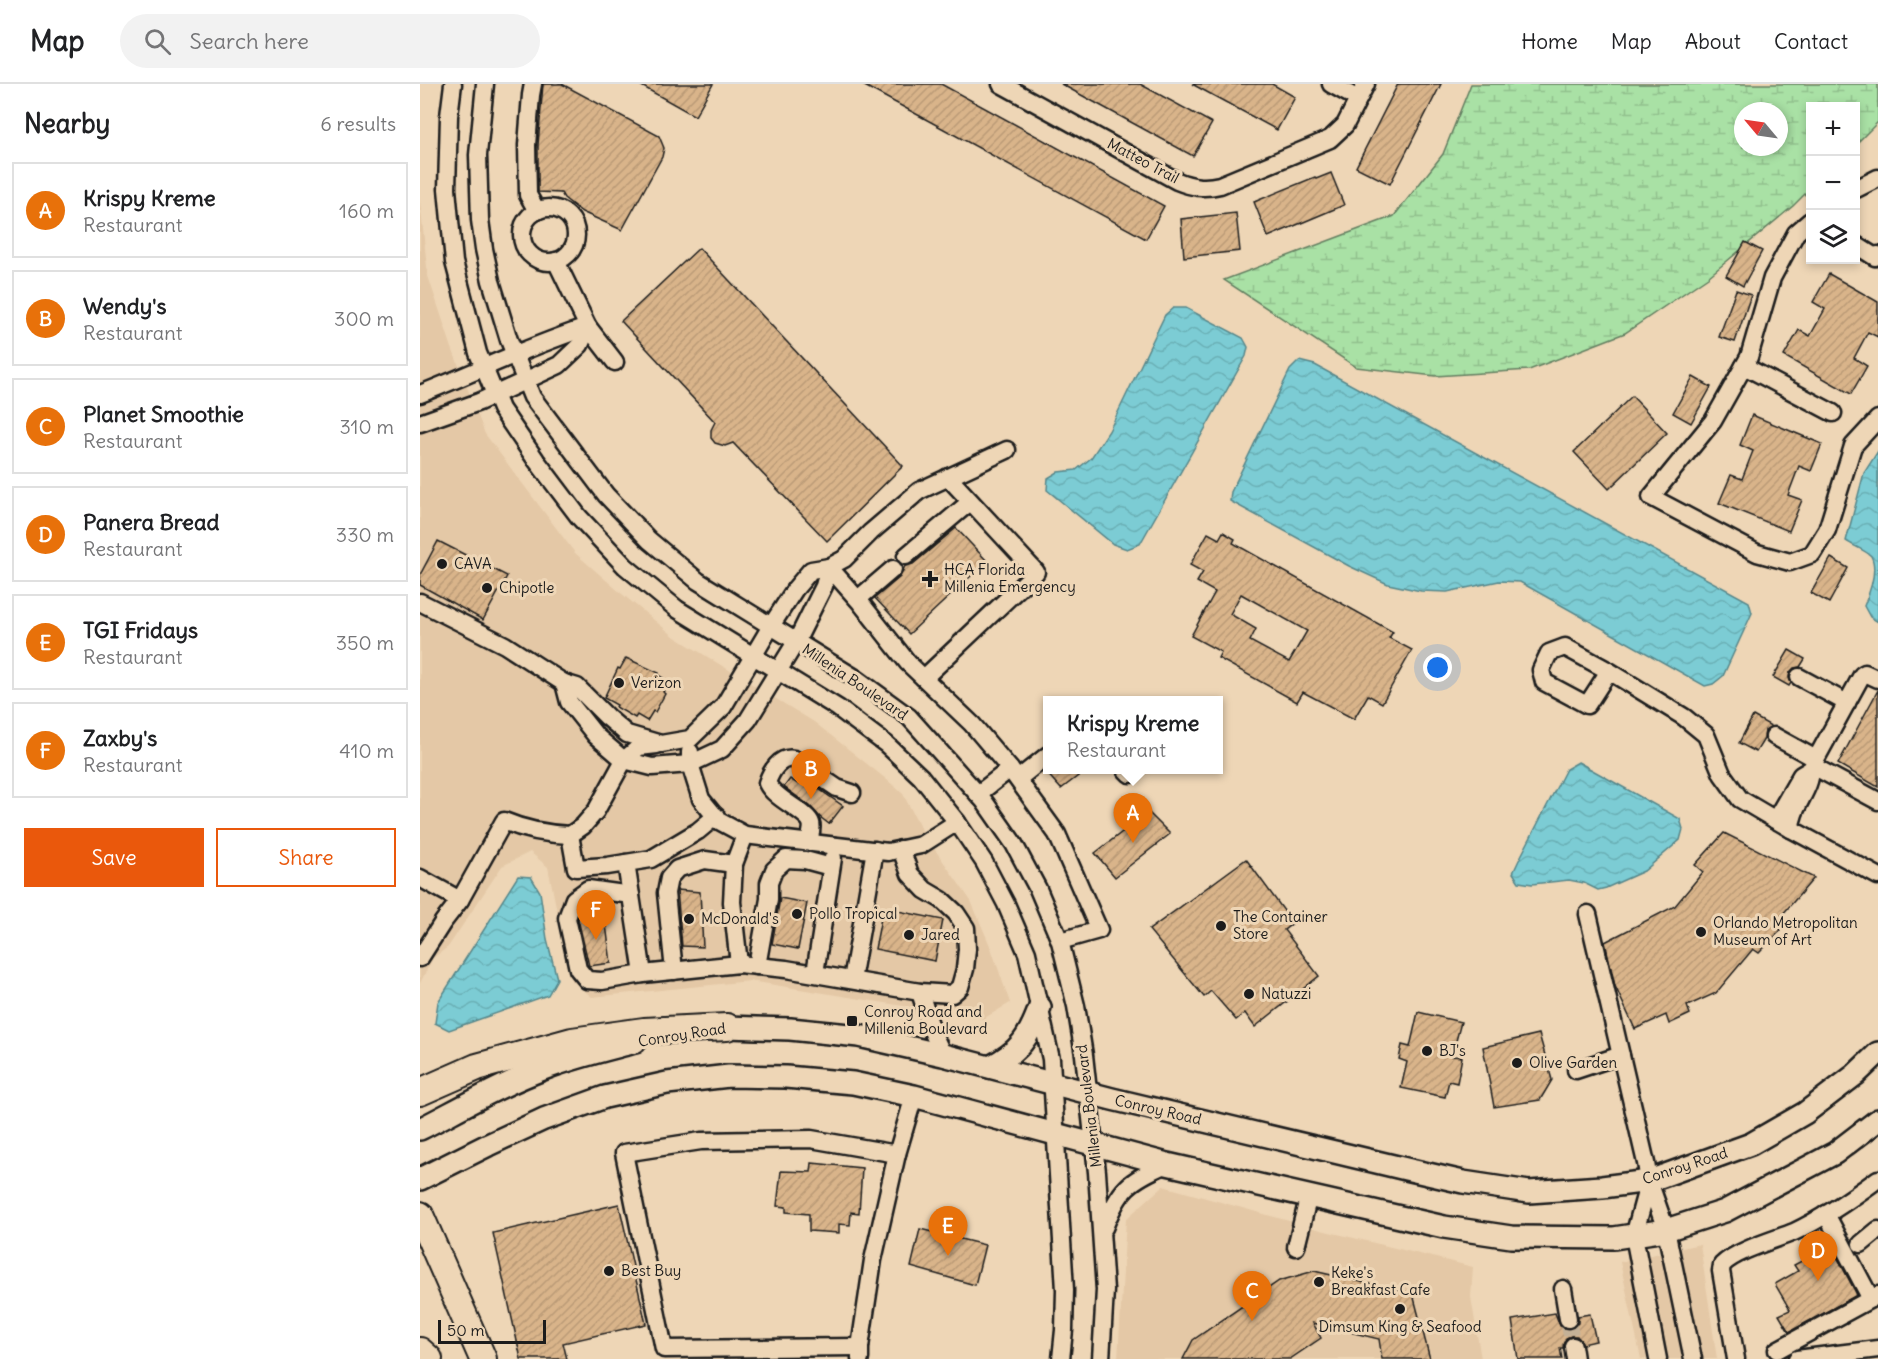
<!DOCTYPE html>
<html lang="en">
<head>
<meta charset="utf-8">
<style>
  body { margin:0; font-family:Delius,sans-serif; background:#f2f2f2; color:#202124 }
  .controls { position:absolute; right:18px; top:18px; display:grid; overflow:hidden; border-radius:0px; box-shadow:0 3px 9px #0003 }
  .controls button { width:54px; height:54px; display:grid; place-items:center; padding:0; border:0; border-bottom:2px solid #e0e0e0; background:#fff; color:#202124; font:30px sans-serif }
  .compass { position:absolute; left:1314px; top:18px; width:54px; height:54px; border-radius:50%; background:#fff; box-shadow:0 3px 9px #0003; rotate:299deg }
  .scale { position:absolute; left:18px; bottom:15px; width:108px; box-sizing:border-box; padding-left:6px; border:3px solid #1c1c1c; border-top:0; font-size:16px; line-height:21px; white-space:nowrap; color:#1c1c1c; -webkit-text-stroke:4px #eed6b6; paint-order:stroke }
  .you { position:absolute; left:1018px; top:584px; width:21px; height:21px; margin:-15px; border:4px solid #fff; border-radius:50%; background:#1a73e8; box-shadow:0 0 0 9px #1a73e833 }
  .badge { display:grid; place-items:center; width:39px; height:39px; border-radius:50%; background:#ea580c; color:#fff; font-size:20px; font-weight:700 }
  .pin { position:absolute; translate:-50% -50px; filter:drop-shadow(0 2px 3px #0008) }
  .pin::after { content:''; position:absolute; top:32px; width:21px; height:18px; background:inherit; clip-path:polygon(0 0,100% 0,50% 100%) }
  .popup { position:absolute; left:623px; top:612px; width:180px; height:78px; box-sizing:border-box; display:grid; place-content:center; border-radius:0px; background:#fff; filter:drop-shadow(0 2px 4px #0005); font-size:20px; white-space:nowrap; color:#757577 }
  .popup b { font-size:22px; color:#202124 }
  .popup::after { content:''; position:absolute; left:50%; top:100%; margin-left:-12px; border:12px solid transparent; border-top-color:#fff }
  .list { margin:0; padding:0; list-style:none }
  h2 { display:flex; justify-content:space-between; align-items:center; height:78px; margin:0; padding:0 24px; font-size:26px }
  h2 small { font-size:20px; font-weight:400; color:#757577 }
  .list li { display:grid; grid-template-columns:39px 1fr auto; gap:18px; align-items:center; box-sizing:border-box; height:96px; margin:0 12px 12px; padding:0 12px; border:2px solid #e0e0e0; border-radius:0px }
  .list b { display:block; font-size:22px; white-space:nowrap }
  .list p { margin:0; font-size:20px; white-space:nowrap; color:#757577 }
  .list em { font-size:20px; font-style:normal; color:#757577 }
  .actions { display:flex; gap:12px; padding:18px 24px }
  .actions a { flex:1; padding:14px 0; border:2px solid #ea580c; border-radius:0px; text-align:center; font-size:21px; color:#ea580c }
  .actions .main { background:#ea580c; color:#fff }
  .icon { flex:none; width:33px; height:33px; fill:none; stroke:currentColor; stroke-width:2; stroke-linecap:round; stroke-linejoin:round }
  .map { position:relative; flex:none; width:1458px; height:1275px; overflow:hidden }
  header { display:flex; align-items:center; gap:36px; box-sizing:border-box; height:84px; padding:0 30px; background:#fff; border-bottom:2px solid #e0e0e0 }
  header strong { font-size:28px }
  nav { display:flex; gap:33px; margin-inline-start:auto; font-size:21px }
  .search { width:420px; height:54px; background:#f2f2f2; display:flex; align-items:center; gap:15px; box-sizing:border-box; padding:0 21px; border-radius:33px; color:#757577; font-size:22px }
  main { display:flex }
  aside { flex:1; background:#fff }
  .map>svg:first-child { display:block }
</style>
</head>
<body>
<header>
<strong>Map</strong>
<div class="search"><svg class="icon" aria-label="search" viewBox="0 0 24 24"><circle cx="10" cy="10" r="6"/><path d="M15 15l6 6"/></svg>Search here</div>
<nav><a>Home</a><a>Map</a><a>About</a><a>Contact</a></nav>
</header>
<main>
<aside>
<h2>Nearby<small>6 results</small></h2>
<ul class="list">
<li><span class="badge" style="background:#e8710a">A</span><div><b>Krispy Kreme</b><p>Restaurant</p></div><em>160 m</em></li>
<li><span class="badge" style="background:#e8710a">B</span><div><b>Wendy's</b><p>Restaurant</p></div><em>300 m</em></li>
<li><span class="badge" style="background:#e8710a">C</span><div><b>Planet Smoothie</b><p>Restaurant</p></div><em>310 m</em></li>
<li><span class="badge" style="background:#e8710a">D</span><div><b>Panera Bread</b><p>Restaurant</p></div><em>330 m</em></li>
<li><span class="badge" style="background:#e8710a">E</span><div><b>TGI Fridays</b><p>Restaurant</p></div><em>350 m</em></li>
<li><span class="badge" style="background:#e8710a">F</span><div><b>Zaxby's</b><p>Restaurant</p></div><em>410 m</em></li>
</ul>
<div class="actions"><a class="main">Save</a><a>Share</a></div>
</aside>
<div class="map">
<svg width="1458" height="1275" viewBox="0 0 1458 1275">
  <defs>
    <pattern id="wetland-marsh" width="20" height="14" patternUnits="userSpaceOnUse" patternTransform="scale(1.5)"><rect width="20" height="14" fill="#a9e1a5"/><path d="M1 5h8M5 5V1M11 12h8M15 12V8" fill="none" stroke="#91c08d"/></pattern>
    <pattern id="water-waves" width="16" height="10" patternUnits="userSpaceOnUse" patternTransform="scale(1.5)"><rect width="16" height="10" fill="#7bccd4"/><path d="M0 5q4-4 8 0t8 0" fill="none" stroke="#6aafb5"/></pattern>
    <pattern id="building-hatch" width="6" height="6" patternUnits="userSpaceOnUse" patternTransform="scale(1.5)"><rect width="6" height="6" fill="#d9b48a"/><path d="M-1 1l2-2M0 6l6-6M5 7l2-2" fill="none" stroke="#ba9a76"/></pattern>
  </defs>
  <rect width="100%" height="100%" fill="#eed6b6"/>
  <filter id="ink" filterUnits="userSpaceOnUse"><feTurbulence type="fractalNoise" baseFrequency=".0167" numOctaves="2"/><feDisplacementMap in="SourceGraphic" scale="12" xChannelSelector="R" yChannelSelector="G"/><feConvolveMatrix kernelMatrix="1 2 1 2 8 2 1 2 1" color-interpolation-filters="sRGB"/></filter>
  <g filter="url(#ink)">
    <g fill="#e4c8a6">
      <path d="M0,118L8,192L32,264L65,350L155,469L202,510L255,553L394,638L466,695L483,710L504,750L551,817L571,864L590,919L563,935L330,897L172,913L151,896L128,783L110,768L82,782L28,863L13,874L0,899Z"/>
      <path d="M743,1102L901,1146L1053,1183L1051,1213L1061,1275H698L706,1135Z"/>
      <path d="M1280,1160L1297,1275H1221L1200,1178Z"/>
    </g>
    <path fill="url(#wetland-marsh)" stroke="#627e60" stroke-width="1.5" fill-rule="evenodd" d="M1051,0H1458V38L1436,60V22H1390V105L1373,122L1288,193L1205,249L1109,286L1015,292L936,283L804,196L974,132L1023,70ZM1323,27H1359V63H1323Z"/>
    <g fill="url(#water-waves)" stroke="#55868a" stroke-width="1.5">
      <path d="M753,224H766L823,254L828,263L826,272L720,460L707,465L693,460L627,406L628,394L638,388L656,386L671,374L689,347L745,231Z"/>
      <path d="M879,277L895,281L1329,518L1332,529L1303,592L1293,600L1285,602L1100,498L1079,497L1027,508L1001,507L968,500L929,482L810,417L811,408L870,286Z"/>
      <path d="M1458,367V538L1450,533L1444,522C1450,508 1458,485 1451,472C1445,466 1433,462 1426,457L1444,389Z"/>
      <path d="M1158,678L1260,735L1263,745L1260,756L1224,787L1186,804L1178,806L1164,799L1149,796L1112,800L1099,798L1093,789L1100,774L1146,685Z"/>
      <path d="M98,792L111,793L120,808L127,855L137,895L128,911L29,946L15,939L18,918Z"/>
    </g>
    <g fill="url(#building-hatch)" stroke="#1c1c1c" stroke-width="1.5" fill-rule="evenodd">
      <path d="M123,0H142L239,52L244,64L242,73L202,146L162,128L144,114L141,109L118,108V61Z"/>
      <path d="M218,0H293L275,32Z"/>
      <path d="M441,0H521L744,122L726,155Z"/>
      <path d="M641,0H720L792,39L773,72Z"/>
      <path d="M772,0H852L875,13L857,46Z"/>
      <path d="M978,0H1021L970,100L936,83Z"/>
      <path d="M911,89L924,121L848,153L834,118L895,93L896,95Z"/>
      <path d="M816,129L820,167L764,173L761,135Z"/>
      <path d="M1325,158L1342,167L1323,202L1306,192Z"/>
      <path d="M279,164L483,382L407,457L313,359L305,362L295,359L291,354V346L295,338L201,237Z"/>
      <path d="M1409,190L1458,218V253L1448,248L1434,274L1447,282L1431,310L1364,272L1379,246L1390,252L1405,225L1393,218Z"/>
      <path d="M1316,206L1331,211L1315,258L1299,253Z"/>
      <path d="M1273,293L1291,303L1271,339L1253,329Z"/>
      <path d="M1212,312L1247,349L1189,405L1154,368Z"/>
      <path d="M1332,331L1402,360L1391,387L1379,382L1368,411L1382,416L1369,447L1299,419L1311,391L1322,395L1333,367L1320,361Z"/>
      <path d="M536,444L567,477L489,550L455,514L480,493L485,482L493,480Z"/>
      <path d="M803,448L815,455L813,459L973,548L969,554L992,566L962,619L948,611L934,635L883,608L877,618L798,574L801,568L771,552L795,508L777,498L783,488L770,481L788,449L799,455ZM821,510L887,547L869,578L830,557L836,545L810,530Z"/>
      <path d="M18,457L87,492L63,536L0,501V491Z"/>
      <path d="M1411,474L1428,484L1409,519L1391,509Z"/>
      <path d="M1369,566L1385,575L1380,583L1374,584L1370,588L1369,594L1371,599L1369,602L1353,593Z"/>
      <path d="M206,574L239,589L238,591L249,598L243,608L245,610L235,628L233,627L227,637L217,631L215,634L196,623L197,621L184,614L198,584L200,585Z"/>
      <path d="M1458,606V703L1418,680Z"/>
      <path d="M1333,632L1351,642L1345,646L1344,655L1336,668L1319,659Z"/>
      <path d="M627,686H666L641,705L625,687Z"/>
      <path d="M383,694L423,722L409,740L400,733L390,722L364,703L370,695L378,700Z"/>
      <path d="M728,728L750,750L695,793L675,769Z"/>
      <path d="M1304,749L1394,794L1355,839L1361,846L1339,869L1333,865L1296,909L1267,922L1270,930L1249,940L1246,931L1215,945L1195,902L1185,858L1255,822L1283,788L1275,781Z"/>
      <path d="M826,775L873,839L864,846L899,892L835,943L825,929L816,936L791,907L784,913L729,846Z"/>
      <path d="M257,806L280,808L283,863L262,862Z"/>
      <path d="M360,814L387,819L378,865L352,860Z"/>
      <path d="M463,824L523,836L515,877L455,865Z"/>
      <path d="M184,825L191,879L169,882L158,835L160,829Z"/>
      <path d="M998,928L1041,938L1032,972L1042,973L1037,999L1029,997L1025,1013L981,1004L987,978L979,975L982,961L990,963Z"/>
      <path d="M1119,950L1132,996L1120,1016L1074,1023L1063,963Z"/>
      <path d="M392,1079L442,1084L439,1129L431,1128L430,1141L419,1140V1149L389,1147V1130L366,1128V1123L357,1122L361,1087L391,1088Z"/>
      <path d="M199,1120L226,1240L143,1259L147,1275H101L73,1149Z"/>
      <path d="M500,1145L565,1161L555,1201L491,1183Z"/>
      <path d="M1416,1171L1437,1211L1369,1248L1359,1231L1370,1226L1355,1200L1378,1187L1374,1181L1391,1172L1396,1182Z"/>
      <path d="M894,1187L993,1210L1010,1275H962L959,1255L893,1239L901,1254L870,1275H763L773,1256L859,1197Z"/>
      <path d="M1135,1229L1140,1242L1149,1245L1154,1243L1158,1239V1232L1170,1230L1176,1257L1163,1260L1157,1252H1151L1146,1254L1143,1264H1140L1142,1275H1098L1092,1236Z"/>
    </g>
    <g fill="none" stroke-linecap="round" stroke-linejoin="round">
      <path stroke="#c4b197" stroke-width="16" stroke-dasharray="16 8" stroke-linecap="butt" d="M1148,1235L1153,1262"/>
      <g stroke="#1c1c1c" stroke-width="21">
        <g id="minor">
          <path d="M33,0L29,32L27,105L34,178L58,269L81,325L116,376L159,433L205,482L257,525L418,624L466,660L501,693L537,738L564,778L586,820L607,869L631,975L645,1206L644,1246L641,1275"/>
          <path d="M65,0L58,71L60,136L64,165L71,197L89,256L112,313L186,411L229,456L278,497L437,595L489,633L564,717L594,760L618,805L640,857L656,922L664,971L677,1088L685,1206L681,1275"/>
          <path d="M113,0L111,11L107,61L108,111L117,127"/>
          <path d="M581,0L757,97C772,103 784,105 800,101L910,55L925,41L946,0"/>
          <path d="M911,0L938,15"/>
          <path d="M1436,105L1458,94"/>
          <circle cx="129" cy="151" r="27"/>
          <path d="M1390,137L1376,149L1352,194L1329,273L1293,337L1231,413L1337,469L1370,478L1392,470L1407,446L1433,362L1458,335"/>
          <path d="M1436,161L1455,173L1458,171"/>
          <path d="M136,177L168,243L195,278"/>
          <path d="M1324,282L1413,329"/>
          <path d="M0,310C56,288 111,261 168,243"/>
          <path d="M0,339L59,318L139,281L160,261L168,243"/>
          <path d="M486,472L550,418"/>
          <path d="M409,483L440,518L488,579L552,640L590,685"/>
          <path d="M438,515L473,485"/>
          <path d="M0,518L85,561L144,599L157,603L187,633L207,650L241,660L270,655L303,623L351,542L375,505L391,486L409,483L424,475L451,448L499,407L587,366"/>
          <path d="M1189,587L1167,621L1124,598L1121,586L1129,569L1145,563L1189,587L1264,633L1286,651L1302,690L1320,715L1371,745L1458,792"/>
          <path d="M1379,593L1427,619"/>
          <path d="M504,594L616,488L528,393"/>
          <path d="M144,599L149,618L176,652L204,676L232,683L270,680L302,665L328,636L376,558L404,502L409,483"/>
          <path d="M1354,652L1396,675L1391,685"/>
          <path d="M270,668V680L281,715L299,737L325,751L468,768L501,761L537,738"/>
          <path d="M1396,675L1442,591L1445,589L1458,595"/>
          <path d="M1393,682L1458,717"/>
          <path d="M706,686L710,690"/>
          <path d="M598,695L628,671"/>
          <path d="M558,710L590,685L637,750L679,846L640,857"/>
          <path d="M1355,736L1381,691L1391,685C1391,707 1371,723 1371,745"/>
          <path d="M150,751L156,784L187,782L231,775L278,747L296,732"/>
          <path d="M389,758C390,753 393,744 391,739C387,727 355,716 347,699C351,687 360,672 374,675L417,704L432,709"/>
          <path d="M206,779L223,890L319,880L366,885L500,908L532,910L540,903L545,885L547,865L546,844L536,829L522,816L505,806L490,790L481,765"/>
          <path d="M0,794L40,816"/>
          <path d="M211,811L168,805L154,815L147,834L158,885L167,896L182,897L223,890"/>
          <path d="M1168,830L1226,1079L1229,1097L1246,1146L1273,1275"/>
          <path d="M0,874L23,838L40,816L84,737C105,746 128,750 150,751L163,742L176,727L204,676L219,663L237,661"/>
          <path d="M319,880L312,818L314,780L325,751"/>
          <path d="M337,882L349,815V799L354,786L366,775L385,776L411,783"/>
          <path d="M254,887L246,809L249,794L257,785L285,776L314,780"/>
          <path d="M395,889L413,774"/>
          <path d="M432,896L455,766"/>
          <path d="M500,908L512,947L523,971"/>
          <path d="M1156,986L1201,971"/>
          <path d="M1229,1097L1214,1152L1238,1275"/>
          <path d="M1406,1130L1451,1215"/>
          <path d="M684,1144C699,1105 709,1096 747,1080"/>
          <path d="M1441,1160L1458,1146"/>
          <path d="M876,1163L889,1111"/>
          <path d="M1143,1205L1148,1235"/>
          <path d="M1153,1262L1155,1275"/>
          <path d="M440,1263L244,1265L204,1069L281,1057L391,1055L477,1070"/>
          <path d="M1357,1266L1458,1211"/>
          <path d="M440,1275V1263L453,1176L477,1070L494,1012"/>
          <path d="M1316,1275L1301,1187L1302,1181C1315,1167 1354,1156 1374,1148C1404,1134 1431,1115 1458,1095"/>
          <path d="M1377,1275L1458,1265"/>
        </g>
      </g>
      <g stroke="#1c1c1c" stroke-width="26">
        <g id="major">
          <path d="M293,945L307,943L370,945L439,952L523,971L692,1015L986,1085L1043,1098L1109,1108L1182,1103L1229,1097L1331,1060L1385,1029L1435,991L1458,969"/>
          <path d="M570,983C600,967 609,954 620,923"/>
          <path d="M0,1045C41,1024 82,1000 126,984C155,973 185,966 215,958"/>
          <path d="M0,1095L68,1061L124,1035L185,1013L247,999L309,992L366,993L433,999L494,1012L747,1080L1024,1143L1091,1153L1194,1154L1246,1146L1305,1127L1415,1069L1458,1036"/>
        </g>
      </g>
      <g stroke="#1c1c1c" stroke-width="30">
        <g id="highway">
          <path d="M0,1008L57,983L152,957L224,947L307,943"/>
          <path d="M0,1131L63,1275"/>
          <path d="M0,1267L9,1275"/>
        </g>
      </g>
      <use href="#minor" stroke="#eed6b6" stroke-width="16"/>
      <use href="#major" stroke="#eed6b6" stroke-width="21"/>
      <use href="#highway" stroke="#eed6b6" stroke-width="26"/>
    </g>
  </g>
  <g fill="#1c1c1c" stroke="#eed6b6" stroke-width="2">
    <circle cx="22" cy="480" r="6"/>
    <path d="M507 486h6v6h6v6h-6v6h-6v-6h-6v-6h6z"/>
    <circle cx="67" cy="504" r="6"/>
    <circle cx="199" cy="599" r="6"/>
    <circle cx="377" cy="830" r="6"/>
    <circle cx="269" cy="835" r="6"/>
    <circle cx="801" cy="842" r="6"/>
    <circle cx="1281" cy="848" r="6"/>
    <circle cx="489" cy="851" r="6"/>
    <circle cx="829" cy="910" r="6"/>
    <rect x="426" y="931" width="12" height="12" rx="3"/>
    <circle cx="1007" cy="967" r="6"/>
    <circle cx="1097" cy="979" r="6"/>
    <circle cx="189" cy="1187" r="6"/>
    <circle cx="899" cy="1198" r="6"/>
    <circle cx="980" cy="1225" r="6"/>
  </g>
  <g text-anchor="middle" stroke-width="6" stroke-linejoin="round" paint-order="stroke">
    <g font-size="15" fill="#1c1c1c" stroke="#eed6b6">
      <text transform="translate(723 77) rotate(28)" y="5">Matteo Trail</text>
      <text transform="translate(435 598) rotate(34)" y="5">Millenia Boulevard</text>
      <text transform="translate(262 951) rotate(-9)" y="5">Conroy Road</text>
      <text transform="translate(669 1022) rotate(-97)" y="5">Millenia Boulevard</text>
      <text transform="translate(738 1026) rotate(13)" y="5">Conroy Road</text>
      <text transform="translate(1265 1082) rotate(-18)" y="5">Conroy Road</text>
    </g>
    <g font-size="15" fill="#1c1c1c" stroke="#eed6b6" text-anchor="start">
      <text x="34" y="485">CAVA</text>
      <text x="524" y="491">HCA Florida<tspan x="524" dy="17">Millenia Emergency</tspan></text>
      <text x="79" y="509">Chipotle</text>
      <text x="211" y="604">Verizon</text>
      <text x="389" y="835">Pollo Tropical</text>
      <text x="813" y="838">The Container<tspan x="813" dy="17">Store</tspan></text>
      <text x="281" y="840">McDonald's</text>
      <text x="1293" y="844">Orlando Metropolitan<tspan x="1293" dy="17">Museum of Art</tspan></text>
      <text x="501" y="856">Jared</text>
      <text x="841" y="915">Natuzzi</text>
      <text x="444" y="933">Conroy Road and<tspan x="444" dy="17">Millenia Boulevard</tspan></text>
      <text x="1019" y="972">BJ's</text>
      <text x="1109" y="984">Olive Garden</text>
      <text x="201" y="1192">Best Buy</text>
      <text x="911" y="1194">Keke's<tspan x="911" dy="17">Breakfast Cafe</tspan></text>
      <text x="980" y="1248" text-anchor="middle">Dimsum King &amp; Seafood</text>
    </g>
  </g>
</svg>
<div class="controls">
<button>+</button>
<button>−</button>
<button><svg class="icon" aria-label="layers" viewBox="0 0 24 24"><path d="M12 4l9 5-9 5-9-5zM3 14l9 5 9-5"/></svg></button>
</div>
<svg class="compass" viewBox="-18 -18 36 36"><path d="M0-13l5 13h-10z" fill="#e53935"/><path d="M0 13l5-13h-10z" fill="#757577"/></svg>
<div class="scale">50 m</div>
<div class="you"></div>
<div class="pin badge" style="left:713px;top:759px;background:#e8710a">A</div>
<div class="popup"><b>Krispy Kreme</b>Restaurant</div>
<div class="pin badge" style="left:391px;top:715px;background:#e8710a">B</div>
<div class="pin badge" style="left:832px;top:1237px;background:#e8710a">C</div>
<div class="pin badge" style="left:1398px;top:1197px;background:#e8710a">D</div>
<div class="pin badge" style="left:528px;top:1172px;background:#e8710a">E</div>
<div class="pin badge" style="left:176px;top:856px;background:#e8710a">F</div>
</div>
</main>
</body>
</html>
